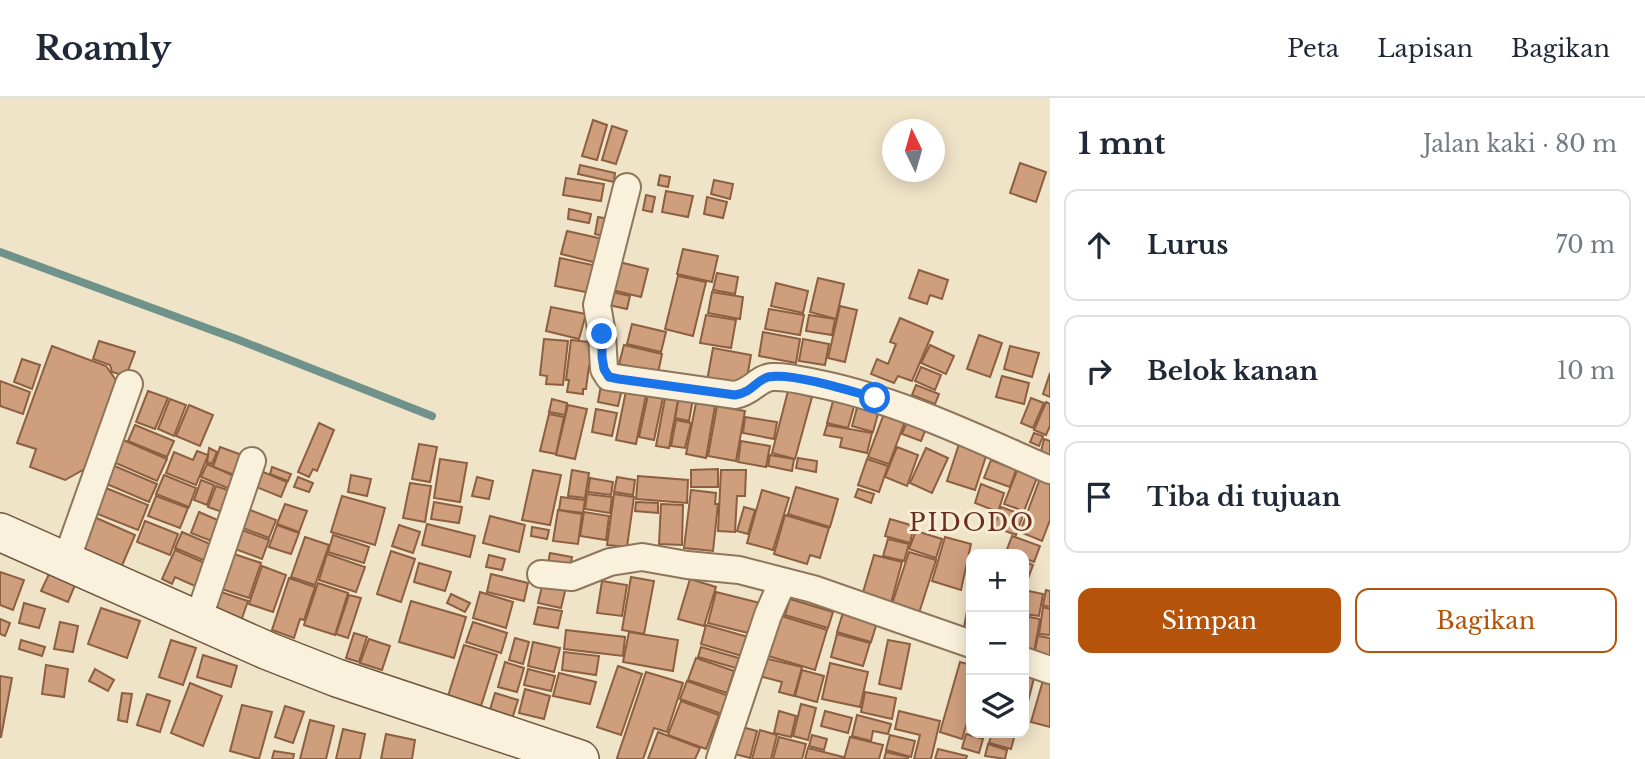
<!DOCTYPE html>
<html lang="id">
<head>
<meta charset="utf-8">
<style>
  body { margin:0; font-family:"Libre Baskerville",serif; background:#f2f2f3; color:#1f2937 }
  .controls { position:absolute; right:21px; bottom:21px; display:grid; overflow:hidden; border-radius:14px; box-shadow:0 4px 18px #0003 }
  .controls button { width:63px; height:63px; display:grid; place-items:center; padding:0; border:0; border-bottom:2px solid #e0e1e3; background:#fff; color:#1f2937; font:35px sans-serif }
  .compass { position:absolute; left:882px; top:21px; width:63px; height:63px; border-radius:50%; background:#fff; box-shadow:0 4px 18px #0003; rotate:355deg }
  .stop { position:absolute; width:21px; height:21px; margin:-16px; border:5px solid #1a73e8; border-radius:50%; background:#fff }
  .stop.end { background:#1a73e8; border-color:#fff; box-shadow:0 2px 7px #0008 }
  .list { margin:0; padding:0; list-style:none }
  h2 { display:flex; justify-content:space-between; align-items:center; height:91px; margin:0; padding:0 28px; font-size:30px }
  h2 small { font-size:23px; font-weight:400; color:#747a83 }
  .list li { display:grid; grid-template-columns:46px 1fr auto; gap:21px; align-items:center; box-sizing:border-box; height:112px; margin:0 14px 14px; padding:0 14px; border:2px solid #e0e1e3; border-radius:14px }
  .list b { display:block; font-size:26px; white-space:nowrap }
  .list em { font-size:23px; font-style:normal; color:#747a83 }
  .actions { display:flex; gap:14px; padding:21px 28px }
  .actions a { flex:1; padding:16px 0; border:2px solid #b45309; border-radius:14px; text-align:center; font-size:24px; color:#b45309 }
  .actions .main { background:#b45309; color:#fff }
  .icon { flex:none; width:38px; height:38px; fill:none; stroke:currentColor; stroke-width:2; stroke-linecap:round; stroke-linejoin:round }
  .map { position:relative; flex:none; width:1050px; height:661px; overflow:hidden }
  header { display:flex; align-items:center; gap:42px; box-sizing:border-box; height:98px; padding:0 35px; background:#fff; border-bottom:2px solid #e0e1e3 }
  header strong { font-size:33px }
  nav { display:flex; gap:38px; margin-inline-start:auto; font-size:24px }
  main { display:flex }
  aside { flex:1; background:#fff }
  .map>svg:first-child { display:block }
</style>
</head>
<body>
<header>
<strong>Roamly</strong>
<nav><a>Peta</a><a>Lapisan</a><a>Bagikan</a></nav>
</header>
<main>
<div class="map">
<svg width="1050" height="661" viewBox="0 0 1050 661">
  <rect width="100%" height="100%" fill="#f0e4c8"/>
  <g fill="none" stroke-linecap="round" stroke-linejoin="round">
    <path stroke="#6f938a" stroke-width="8" d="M0,154L239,242L432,318"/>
  </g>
  <g fill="#cf9f7d" stroke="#8d5f41" stroke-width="2">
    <path d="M593,22L607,27L597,62L582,58Z"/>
    <path d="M612,28L627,33L616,66L602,62Z"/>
    <path d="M1020,65L1046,74L1036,104L1010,95Z"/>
    <path d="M580,67L615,75L614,84L578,76Z"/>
    <path d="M660,77L670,79L668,89L658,87Z"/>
    <path d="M566,80L604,86L601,103L563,97Z"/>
    <path d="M714,82L733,86L730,101L711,96Z"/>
    <path d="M666,93L693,98L688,119L662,114Z"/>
    <path d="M646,97L655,99L652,114L643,112Z"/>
    <path d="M707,99L727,104L723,120L704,116Z"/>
    <path d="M569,111L591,116L589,125L568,121Z"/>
    <path d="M598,119L610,121L607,139L595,136Z"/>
    <path d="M567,133L603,141L597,165L561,156Z"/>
    <path d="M683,151L718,158L712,184L677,176Z"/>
    <path d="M560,160L597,168L591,195L555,188Z"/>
    <path d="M615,163L648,171L641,199L608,191Z"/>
    <path d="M919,172L948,182L942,201L930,197L927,206L909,200Z"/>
    <path d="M717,175L738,179L735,196L713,192Z"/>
    <path d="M678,178L706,184L693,238L665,231Z"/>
    <path d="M818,180L844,186L836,221L810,214Z"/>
    <path d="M776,185L808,193L803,215L771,208Z"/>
    <path d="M607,193L630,198L627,211L604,206Z"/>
    <path d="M712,194L743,199L740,221L708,215Z"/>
    <path d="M840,208L857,212L845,264L828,260Z"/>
    <path d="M551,209L586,216L579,241L546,233Z"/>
    <path d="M769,211L804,217L800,237L765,231Z"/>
    <path d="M706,217L736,222L731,250L700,245Z"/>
    <path d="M809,217L835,221L832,237L806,233Z"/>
    <path d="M900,220L933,234L912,283L898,278L894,285L871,276L877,261L888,266L896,246L890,244Z"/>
    <path d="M632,226L666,234L661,254L627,246Z"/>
    <path d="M763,234L800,241L796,265L759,258Z"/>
    <path d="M979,237L1002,245L990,279L967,271Z"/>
    <path d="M544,241L568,243L563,287L546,286L547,278L540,277Z"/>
    <path d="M803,241L829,246L825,267L799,263Z"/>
    <path d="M571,242L597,245L594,269L589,268L586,291H583V296L567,294L569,282H566Z"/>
    <path d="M99,243L135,254L126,278L112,274L110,267L93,261Z"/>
    <path d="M624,247L662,256L658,275L619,266Z"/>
    <path d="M930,247L954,258L946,276L921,265Z"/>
    <path d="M52,248L106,268L118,285L88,369L65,382L30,369L36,351L17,345Z"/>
    <path d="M1010,248L1039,255L1032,279L1004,271Z"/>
    <path d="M713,250L751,257L745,291L707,283Z"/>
    <path d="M22,261L40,267L32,291L14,284Z"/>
    <path d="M921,269L941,277L935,292L915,283Z"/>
    <path d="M1050,275V299L1043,296Z"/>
    <path d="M1002,278L1029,285L1024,306L996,299Z"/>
    <path d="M0,283L30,294L23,316L0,308Z"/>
    <path d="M601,287L622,291L618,308L598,304Z"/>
    <path d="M916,287L939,296L935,306L912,297Z"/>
    <path d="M627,288L647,292L636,346L616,342Z"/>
    <path d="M649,292L664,295L654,342L639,339Z"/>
    <path d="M680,292L694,295L689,323L675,320Z"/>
    <path d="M836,292L857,298L848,330L827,325Z"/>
    <path d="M148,293L168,300L155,331L136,324Z"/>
    <path d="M788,293L812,299L795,361L772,355Z"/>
    <path d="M666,295L679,297L669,350L656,348Z"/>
    <path d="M860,299L881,305L873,334L852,328Z"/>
    <path d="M1031,300L1044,305L1033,330L1021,325Z"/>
    <path d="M170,301L186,307L174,338L158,331Z"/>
    <path d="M552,301L567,305L565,317L549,314Z"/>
    <path d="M1046,304L1050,306V328L1046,337L1034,332Z"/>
    <path d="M696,305L715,308L706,360L686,356Z"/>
    <path d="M189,307L213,317L200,348L176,338Z"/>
    <path d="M568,307L587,311L575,361L556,357Z"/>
    <path d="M717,308L745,313L736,363L708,358Z"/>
    <path d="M886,310L907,318L889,366L868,359Z"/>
    <path d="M596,311L617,315L612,338L592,334Z"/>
    <path d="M549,316L564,319L556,356L540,353Z"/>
    <path d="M910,316L929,323L921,343L902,336Z"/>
    <path d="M745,319L777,324L774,341L743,335Z"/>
    <path d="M676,322L691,325L685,350L671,348Z"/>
    <path d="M319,325L334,332L317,373L313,371L309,379L298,374Z"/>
    <path d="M135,327L174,343L167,359L128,343Z"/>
    <path d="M827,327L872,335L867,355L840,349L842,340L824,337Z"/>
    <path d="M1034,335L1043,338L1039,348L1030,344Z"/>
    <path d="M121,341L167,361L157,383L111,363Z"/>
    <path d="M1044,341L1050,343V359L1040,357Z"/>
    <path d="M741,343L770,348L766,369L738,364Z"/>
    <path d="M960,343L988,352L975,392L947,383Z"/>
    <path d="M419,346L437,349L430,384L412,381Z"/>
    <path d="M220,349L248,359L240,379L213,369Z"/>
    <path d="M897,349L918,357L907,388L885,379Z"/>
    <path d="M209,350L217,354L212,366L207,364Z"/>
    <path d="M926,350L948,360L932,395L910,385Z"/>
    <path d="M197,353L208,357L196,387L166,375L174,354L193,362Z"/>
    <path d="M770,357L794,361L792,373L768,368Z"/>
    <path d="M798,360L817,363L816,374L796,370Z"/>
    <path d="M440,361L467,365L460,404L434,400Z"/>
    <path d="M867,361L888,368L879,394L858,387Z"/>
    <path d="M991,362L1016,372L1010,389L984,380Z"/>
    <path d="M110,366L157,386L149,404L102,384Z"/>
    <path d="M207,366L241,381L235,393L201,379Z"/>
    <path d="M272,369L291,376L288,383L270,376Z"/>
    <path d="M1018,370L1038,377L1024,413L1004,406Z"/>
    <path d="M256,371L287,384L281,399L249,386Z"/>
    <path d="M718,371V389H691V372Z"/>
    <path d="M533,372L561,377L550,427L522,422Z"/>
    <path d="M572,372L589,375L585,400L568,398Z"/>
    <path d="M721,372H746L745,398H737L735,434L718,433Z"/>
    <path d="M164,377L196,390L189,409L156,396Z"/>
    <path d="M351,377L371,381L367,398L348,394Z"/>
    <path d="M638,378L688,382L687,405L636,401Z"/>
    <path d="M1041,378L1050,381V422L1042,443L1020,434Z"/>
    <path d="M298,379L313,385L309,394L294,389Z"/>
    <path d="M477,379L493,383L489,401L472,398Z"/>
    <path d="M617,379L635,382L633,397L614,394Z"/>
    <path d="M590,380L613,384L611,397L588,394Z"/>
    <path d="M201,382L214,387L207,407L194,402Z"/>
    <path d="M410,385L431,388L425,424L403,420Z"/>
    <path d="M981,386L1004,395L998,414L975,405Z"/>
    <path d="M101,388L148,407L138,432L90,413Z"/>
    <path d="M216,388L236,395L228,416L208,409Z"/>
    <path d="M796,389L838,401L830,429L788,416Z"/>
    <path d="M858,391L874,396L871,405L855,399Z"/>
    <path d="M691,392L716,395L715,406H718L713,453L684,450Z"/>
    <path d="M762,392L789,400L773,452L747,445Z"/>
    <path d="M587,396L612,399L610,415L585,411Z"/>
    <path d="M614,396L634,399L627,449L607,447Z"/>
    <path d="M156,398L188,410L180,430L148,418Z"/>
    <path d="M342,398L385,410L375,447L331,434Z"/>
    <path d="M561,399L585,402L583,415L559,412Z"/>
    <path d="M434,404L462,409L459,425L431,421Z"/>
    <path d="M636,404L658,405V415L635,413Z"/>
    <path d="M285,406L307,413L299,434L277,426Z"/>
    <path d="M661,406L683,407L682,447L659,446Z"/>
    <path d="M744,409L755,412L748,436L737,433Z"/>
    <path d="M1001,409L1023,417L1016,437L994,429Z"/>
    <path d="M245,410L276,422L269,440L238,428Z"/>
    <path d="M558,412L582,416L578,446L553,443Z"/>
    <path d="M199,414L227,426L219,446L191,435Z"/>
    <path d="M584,414L609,418L606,442L580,438Z"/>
    <path d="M785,417L829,430L820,460L810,457L807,466L774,456Z"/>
    <path d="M92,418L135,437L121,470L78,451Z"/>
    <path d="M490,418L525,427L519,454L483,445Z"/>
    <path d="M890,421L914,428L910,445L885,438Z"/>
    <path d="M145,423L178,436L170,457L137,444Z"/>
    <path d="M427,426L475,438L470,459L422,447Z"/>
    <path d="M277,427L299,435L291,456L269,449Z"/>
    <path d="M399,427L420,434L413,455L392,448Z"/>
    <path d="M532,429L549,432L547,441L531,438Z"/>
    <path d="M242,432L269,442L262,461L235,451Z"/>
    <path d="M916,433L942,441L936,460L909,451Z"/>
    <path d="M182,434L215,448L208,464L175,450Z"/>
    <path d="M333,437L369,449L364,465L328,454Z"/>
    <path d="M1012,438L1040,448L1034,464L1024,460V456L1006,454Z"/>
    <path d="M305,439L329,447L315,487L291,479Z"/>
    <path d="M945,439L971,446L961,492L932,483Z"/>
    <path d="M888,441L909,446L904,463L883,458Z"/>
    <path d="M175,452L207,466L197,489L175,479L172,486L162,481Z"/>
    <path d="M391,453L415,461L401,504L377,496Z"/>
    <path d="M909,454L936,462L919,515L892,506Z"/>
    <path d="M550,455L572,459L570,469L548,465Z"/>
    <path d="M234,456L261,465L249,500L222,491Z"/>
    <path d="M327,456L365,469L356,494L319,482Z"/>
    <path d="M489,457L505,461L502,472L486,469Z"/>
    <path d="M874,457L902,464L890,509L861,501Z"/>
    <path d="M1024,463L1033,467L1025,489L1024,488Z"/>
    <path d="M419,465L451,474L445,493L414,484Z"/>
    <path d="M262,468L286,477L273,514L249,506Z"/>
    <path d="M0,474L24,482L13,512L0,507Z"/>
    <path d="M49,476L75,487L68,504L41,493Z"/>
    <path d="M491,476L528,485L524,503L487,494Z"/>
    <path d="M631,479L654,483L644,536L622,532Z"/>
    <path d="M289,480L315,489L304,522L300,521L294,540L272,532Z"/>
    <path d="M690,481L716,489L704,528L678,521Z"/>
    <path d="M602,483L627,487L622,518L597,515Z"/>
    <path d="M543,484L566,489L561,510L538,505Z"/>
    <path d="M318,485L348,495L335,537L304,527Z"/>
    <path d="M1024,492L1043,496L1039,518L1024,516Z"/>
    <path d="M1046,492L1050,493V509L1043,507Z"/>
    <path d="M218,493L248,503L240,526L209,516Z"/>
    <path d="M971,493V541L962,539Z"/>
    <path d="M480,494L513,504L506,530L473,520Z"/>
    <path d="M716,494L760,505L752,536L708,525Z"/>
    <path d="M451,496L470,505L465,514L447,505Z"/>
    <path d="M349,497L361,500L348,540L336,536Z"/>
    <path d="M790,501L833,514L828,530L785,517Z"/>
    <path d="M411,503L466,519L454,560L399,544Z"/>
    <path d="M24,505L45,511L39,530L19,525Z"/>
    <path d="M845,508L879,518L871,544L837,534Z"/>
    <path d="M538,509L562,513L558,530L534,526Z"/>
    <path d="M1043,509L1050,511V537L1039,536Z"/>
    <path d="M101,510L140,523L127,560L88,546Z"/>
    <path d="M778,517L827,532L815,572L765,557Z"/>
    <path d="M1024,518L1040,521L1034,554L1024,552Z"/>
    <path d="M0,521L10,525L5,538L0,536Z"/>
    <path d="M60,524L78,528L73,554L54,551Z"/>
    <path d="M473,524L507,535L501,555L466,544Z"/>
    <path d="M706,527L748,539L742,558L701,546Z"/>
    <path d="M566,532L625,539L623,558L564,551Z"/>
    <path d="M629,534L678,542L673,573L623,564Z"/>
    <path d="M354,535L367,539L359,564L346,560Z"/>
    <path d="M837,536L870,545L863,568L831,559Z"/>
    <path d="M1038,538L1050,540V560L1034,556Z"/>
    <path d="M515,540L529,544L523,566L509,562Z"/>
    <path d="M369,541L390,548L382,572L360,565Z"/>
    <path d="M21,542L45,549L42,558L19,551Z"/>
    <path d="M171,542L196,550L183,587L159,579Z"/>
    <path d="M888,542L910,546L901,591L879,586Z"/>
    <path d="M533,544L560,550L554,574L528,568Z"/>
    <path d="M464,547L497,557L481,608L448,598Z"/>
    <path d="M701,549L742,561L739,571L698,559Z"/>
    <path d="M564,554L599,558L596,577L562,572Z"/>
    <path d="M203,557L237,568L231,589L197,579Z"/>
    <path d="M696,560L734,573L727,595L688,582Z"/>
    <path d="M764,560L802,569L794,598L779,594L782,584L759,578Z"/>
    <path d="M505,564L524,570L517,594L498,589Z"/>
    <path d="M960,564L971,567V611L962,641L940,634Z"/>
    <path d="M830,565L868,574L860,609L822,601Z"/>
    <path d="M46,567L68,571L64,599L42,596Z"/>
    <path d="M618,568L642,576L621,637L597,629Z"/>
    <path d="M95,571L114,582L108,593L89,583Z"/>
    <path d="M528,571L555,578L551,593L524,587Z"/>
    <path d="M802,572L824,578L817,604L795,598Z"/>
    <path d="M646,574L683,585L667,634L654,630L643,661H619L617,660Z"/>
    <path d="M559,575L596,584L590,606L553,598Z"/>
    <path d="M0,578L12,580L1,639H0Z"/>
    <path d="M1024,578L1034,580L1024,619Z"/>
    <path d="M1044,579L1050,581V629L1031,624Z"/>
    <path d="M687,583L729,598L722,616L680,601Z"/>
    <path d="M190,585L222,598L203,648L171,635Z"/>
    <path d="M525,591L550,598L544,621L519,615Z"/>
    <path d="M865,594L896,600L892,621L861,614Z"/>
    <path d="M122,595L132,596L127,624L118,622Z"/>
    <path d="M495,595L518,602L512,621L489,615Z"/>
    <path d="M147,596L170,603L160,634L137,627Z"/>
    <path d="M681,603L719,617L706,651L668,637Z"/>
    <path d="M801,606L816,610L808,642L793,638Z"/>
    <path d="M242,607L272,614L259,661L230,653Z"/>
    <path d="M285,608L304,614L293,645L275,639Z"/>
    <path d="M779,613L796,618L791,639L774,635Z"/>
    <path d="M825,613L852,620L848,635L821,628Z"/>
    <path d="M899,613L940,623L931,661H914L920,637L895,631Z"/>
    <path d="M857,617L891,626L888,636L873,633L871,643L852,638Z"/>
    <path d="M310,622L334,628L326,661H300Z"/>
    <path d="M742,629L757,633L750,660L735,656Z"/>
    <path d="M343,631L365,636L360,661H336Z"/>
    <path d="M760,632L777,637L771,661H752Z"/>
    <path d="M658,634L700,650L695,661H648Z"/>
    <path d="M992,635L1015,636L1011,651L989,645Z"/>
    <path d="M386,636L415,642L412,661H381Z"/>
    <path d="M966,636L983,641L979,655L962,650Z"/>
    <path d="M812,637L827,641L824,652L809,648Z"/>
    <path d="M890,637L915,643L911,659L886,652Z"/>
    <path d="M779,639L806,646L802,661H773Z"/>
    <path d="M850,639L883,647L879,661H844Z"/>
    <path d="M988,646L1007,652L1005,661L985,658Z"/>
    <path d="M808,650L843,659L842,661H805Z"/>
    <path d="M938,651L967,658L966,661H935Z"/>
    <path d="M274,653L294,656L293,661H272Z"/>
    <path d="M886,654L908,659V661H884Z"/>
  </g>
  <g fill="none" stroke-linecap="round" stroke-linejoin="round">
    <g stroke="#8d765c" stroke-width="30">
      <g id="street">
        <path d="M627,89L597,207L602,236L604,271L609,279L735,297C752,294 758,280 772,279C786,278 801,282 815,285C897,301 974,339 1050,372"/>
        <path d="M66,463L129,286"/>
        <path d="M541,476L572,479L610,464L642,459L687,467L739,472L813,491L971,546"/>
        <path d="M198,522L252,363"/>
        <path d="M1024,563L1050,572"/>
        <path d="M720,661L768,517L782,485"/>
      </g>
    </g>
    <g stroke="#6f573f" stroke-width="40">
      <path id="secondary" d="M0,434L268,553L337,580L580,661"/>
    </g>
    <use href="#street" stroke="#faf1dc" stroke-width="26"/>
    <use href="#secondary" stroke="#faf1dc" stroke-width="37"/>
  </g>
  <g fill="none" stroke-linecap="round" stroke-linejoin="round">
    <path stroke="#1a73e8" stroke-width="9" d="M602,236V259L604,271L609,279L619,281L735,297C753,294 755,283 768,279C791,274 851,293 875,300"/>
  </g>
  <g text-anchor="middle" stroke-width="6" stroke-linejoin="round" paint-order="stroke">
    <g font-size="24" letter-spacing="2" fill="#6b2e1e" stroke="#f7eed8">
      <text x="972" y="433">PIDODO</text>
    </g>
  </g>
</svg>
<div class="controls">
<button>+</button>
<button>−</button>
<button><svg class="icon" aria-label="layers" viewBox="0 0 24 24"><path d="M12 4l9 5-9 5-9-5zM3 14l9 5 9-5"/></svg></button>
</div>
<svg class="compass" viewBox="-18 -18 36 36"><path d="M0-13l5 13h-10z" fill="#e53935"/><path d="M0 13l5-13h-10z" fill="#747a83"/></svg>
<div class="stop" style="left:875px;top:300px"></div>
<div class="stop end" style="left:602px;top:236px"></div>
</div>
<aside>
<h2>1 mnt<small>Jalan kaki · 80 m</small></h2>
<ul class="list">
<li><svg class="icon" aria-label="ahead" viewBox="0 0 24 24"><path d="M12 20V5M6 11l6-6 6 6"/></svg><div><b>Lurus</b></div><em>70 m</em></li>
<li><svg class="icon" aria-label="right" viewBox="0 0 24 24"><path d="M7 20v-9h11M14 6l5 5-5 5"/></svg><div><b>Belok kanan</b></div><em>10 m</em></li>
<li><svg class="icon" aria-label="arrive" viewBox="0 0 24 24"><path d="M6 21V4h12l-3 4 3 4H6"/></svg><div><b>Tiba di tujuan</b></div></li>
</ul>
<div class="actions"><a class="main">Simpan</a><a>Bagikan</a></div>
</aside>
</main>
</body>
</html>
